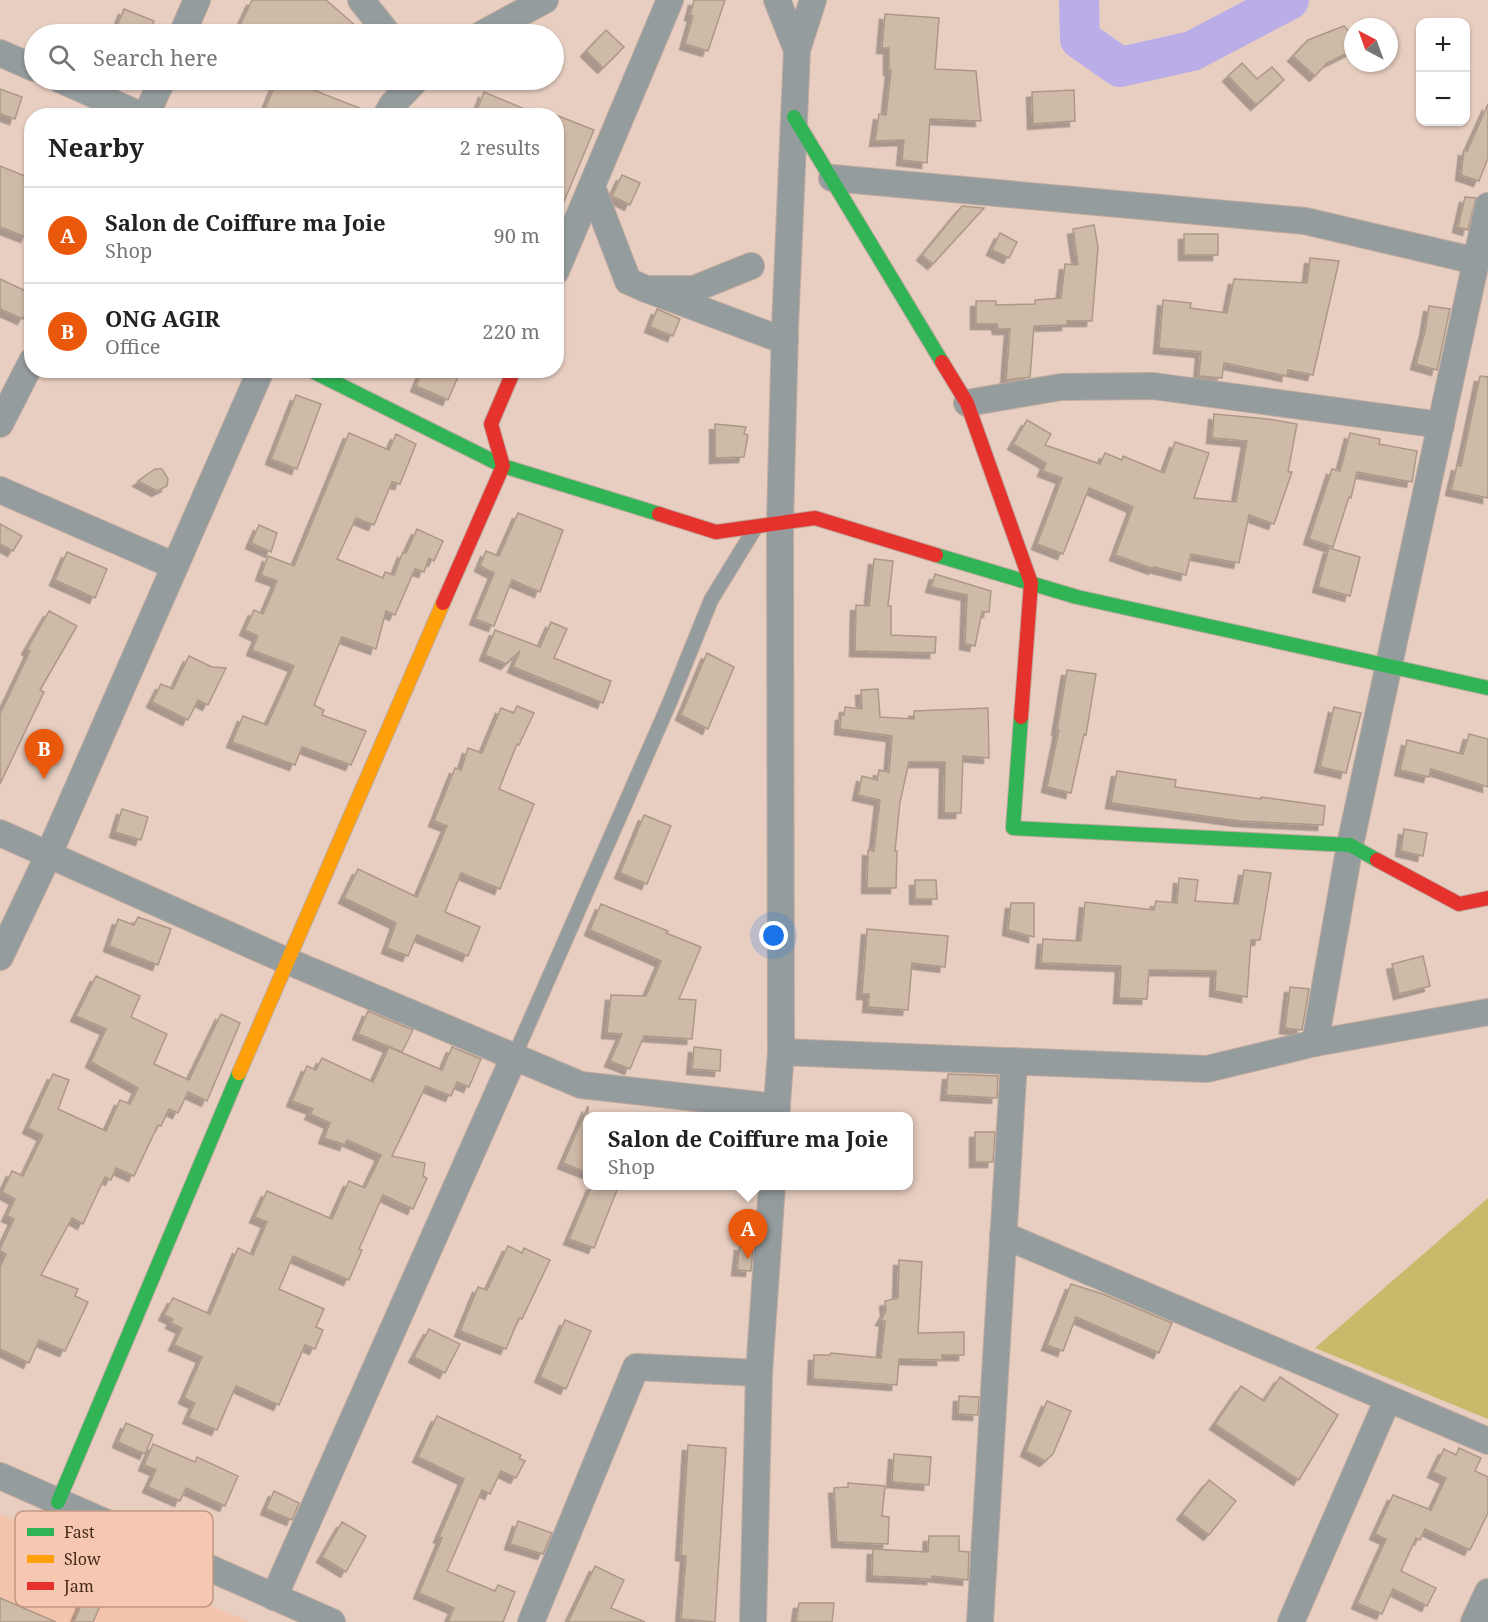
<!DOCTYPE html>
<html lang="en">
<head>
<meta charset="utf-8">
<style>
  body { margin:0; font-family:"Noto Serif",serif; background:#f2f2f2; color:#222 }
  .controls { position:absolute; right:18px; top:18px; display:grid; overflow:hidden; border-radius:12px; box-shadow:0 2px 4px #0004 }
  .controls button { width:54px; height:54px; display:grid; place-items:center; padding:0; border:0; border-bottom:2px solid #e0e0e0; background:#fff; color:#222; font:30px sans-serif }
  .compass { position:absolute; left:1344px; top:18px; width:54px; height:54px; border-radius:50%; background:#fff; box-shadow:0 2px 4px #0004; rotate:319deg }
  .you { position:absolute; left:774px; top:936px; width:21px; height:21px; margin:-15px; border:4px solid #fff; border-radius:50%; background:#1a73e8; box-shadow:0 0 0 9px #1a73e833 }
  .badge { display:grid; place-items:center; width:39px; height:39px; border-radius:50%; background:#ea580c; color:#fff; font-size:20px; font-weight:700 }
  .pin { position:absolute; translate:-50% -50px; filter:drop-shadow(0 2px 3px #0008) }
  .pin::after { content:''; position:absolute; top:32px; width:21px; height:18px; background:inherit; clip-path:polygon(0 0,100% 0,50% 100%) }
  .popup { position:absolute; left:583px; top:1112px; width:330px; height:78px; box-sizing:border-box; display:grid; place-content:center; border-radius:12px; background:#fff; filter:drop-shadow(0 2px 4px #0005); font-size:20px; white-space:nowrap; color:#767676 }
  .popup b { font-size:22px; color:#222 }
  .popup::after { content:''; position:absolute; left:50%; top:100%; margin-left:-12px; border:12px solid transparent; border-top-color:#fff }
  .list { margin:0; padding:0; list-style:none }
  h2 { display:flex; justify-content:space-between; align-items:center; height:78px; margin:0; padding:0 24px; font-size:26px }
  h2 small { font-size:20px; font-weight:400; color:#767676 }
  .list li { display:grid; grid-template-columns:39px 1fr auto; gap:18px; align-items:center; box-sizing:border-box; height:96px; padding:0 24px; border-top:2px solid #e0e0e0 }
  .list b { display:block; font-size:22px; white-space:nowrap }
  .list p { margin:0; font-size:20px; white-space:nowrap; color:#767676 }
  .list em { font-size:20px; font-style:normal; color:#767676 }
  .icon { flex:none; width:33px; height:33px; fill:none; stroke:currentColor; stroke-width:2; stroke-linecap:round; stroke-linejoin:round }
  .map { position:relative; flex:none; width:1488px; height:1622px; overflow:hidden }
  .search { position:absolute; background:#fff; box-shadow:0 2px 4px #0004; left:24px; top:24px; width:540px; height:66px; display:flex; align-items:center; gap:15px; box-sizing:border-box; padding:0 21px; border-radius:33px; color:#767676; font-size:22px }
  .panel { position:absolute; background:#fff; box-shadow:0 2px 4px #0004; left:24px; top:108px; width:540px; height:270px; border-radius:24px }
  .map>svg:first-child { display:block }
</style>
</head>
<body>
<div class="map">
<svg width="1488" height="1622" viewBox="0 0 1488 1622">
  <defs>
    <filter id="shadow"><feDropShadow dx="-5.5" dy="5.5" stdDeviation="0" flood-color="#0004"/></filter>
  </defs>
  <rect width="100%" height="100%" fill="#e7cec1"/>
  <path fill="#f3c4ac" d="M0,1514L249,1622H0Z"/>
  <path fill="#c8ba6a" d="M1488,1198V1419L1315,1348Z"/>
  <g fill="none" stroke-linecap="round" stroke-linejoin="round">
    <path stroke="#bbaee8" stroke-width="40" d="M1079,0L1080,39L1120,67L1192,51L1289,0"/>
  </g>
  <g fill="#cfb9a7" stroke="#ad9887" stroke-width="1.5" filter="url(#shadow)">
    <path d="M252,0H326L365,34H236Z"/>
    <path d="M694,0H725L708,51L685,44L693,16L690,15Z"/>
    <path d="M124,9L154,21L149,34H114Z"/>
    <path d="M885,14L939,18L935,69L976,71L981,121L930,119L927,163L902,160L904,140L875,141L879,114L886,115L891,70H889V48H882Z"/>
    <path d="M1344,26L1353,35V50L1327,63L1315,76L1293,56L1308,40Z"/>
    <path d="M606,30L624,47L603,68L586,51Z"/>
    <path d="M1242,63L1257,79L1272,67L1284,80L1256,105L1228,76Z"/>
    <path d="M277,80H288L372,113L371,116H262Z"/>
    <path d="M0,89L22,97L15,119L0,114Z"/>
    <path d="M1074,90L1075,121L1033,124L1032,92Z"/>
    <path d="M484,92L539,115V116H475Z"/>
    <path d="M1488,104V158L1479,181L1461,175L1464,150L1467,151Z"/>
    <path d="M556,115L594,130L557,218H556Z"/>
    <path d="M0,166L32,179V223L26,237L0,227Z"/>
    <path d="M622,175L640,183L630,205L612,196Z"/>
    <path d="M1465,197L1476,198L1468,230L1458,227Z"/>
    <path d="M962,206L984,208L933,264L922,255Z"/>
    <path d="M1094,225L1098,247L1092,321H1067V325L1034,326L1030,377L1006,380L1010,329H998L997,324H976V301H996V305L1035,304V300L1061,298L1065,264L1078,265L1073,229Z"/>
    <path d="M1000,233L1017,242L1009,258L992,250Z"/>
    <rect x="1184" y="234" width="34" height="21"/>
    <path d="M1310,258L1339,261L1313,375L1288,370L1287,376L1224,363L1222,378L1199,376L1201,352L1159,348L1163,300L1191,303L1190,308L1227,313L1234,279L1307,283Z"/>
    <path d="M0,279L32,294V301L23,319L0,309Z"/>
    <path d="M1429,306L1450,309L1437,370L1416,364L1425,331Z"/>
    <path d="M657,309L680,319L673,336L650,327Z"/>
    <path d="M423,370H461L448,400L416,386Z"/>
    <path d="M1480,376L1488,377V498L1451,490L1457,465L1461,466Z"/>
    <path d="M296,395L321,404L297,469L271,459Z"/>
    <path d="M1214,414L1268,419L1297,424L1288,472H1292L1274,524L1249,515L1239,563L1191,554L1186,575L1154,567V569L1115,555L1133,507L1089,488L1063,554L1037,544L1062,478L1043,471L1046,463L1013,444L1027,420L1051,434L1045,445L1100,464L1105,453L1122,460L1123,456L1164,473L1175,442L1209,453L1194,498L1236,502L1247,441L1212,438Z"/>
    <path d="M715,424L746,427L744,434L748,435L744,457L715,458Z"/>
    <path d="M349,433L389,450L396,434L416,444L400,484L392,482L374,525L356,518L337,559L383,578L385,572L394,575L403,552L406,553L417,529L443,541L434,561L429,558L424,572L415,569L395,615L386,611L376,649L342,637L314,705L324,710L322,715L366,731L351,765L302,747L295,765L232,742L243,716L267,725L294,666L252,650L258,636L245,630L254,610L263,614L277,581L261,575L268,556L294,566Z"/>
    <path d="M1350,433L1380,439L1379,444L1417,451L1412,482L1357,472L1351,498L1349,497L1333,547L1309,539L1332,469L1340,471Z"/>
    <path d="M155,469H162L168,479L167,486L157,491L138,481Z"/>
    <path d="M518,513L563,530L540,592L512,580L494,626L475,619L494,573L480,566L486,551L499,556Z"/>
    <path d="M0,524L22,536L13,551L0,544Z"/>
    <path d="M259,525L277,533L271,552L251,543Z"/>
    <path d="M1329,548L1360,557L1350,596L1318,587Z"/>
    <path d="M67,552L107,569L95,598L55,580Z"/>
    <path d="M874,559L893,561L888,606H891V635L936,637L935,653L855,651L856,605L869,606Z"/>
    <path d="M935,574L991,591L989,612H982L975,646L965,644L967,595L931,587Z"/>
    <path d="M49,611L77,626L40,690L44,692L0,784V714L30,651L27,649Z"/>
    <path d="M551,622L567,629L554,658L611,681L603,703L513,667L520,651L506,664L485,655L495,630L540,647Z"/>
    <path d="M707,653L734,667L708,729L681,715Z"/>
    <path d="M189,656L212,667L226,668L208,705L198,700L188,720L152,702L161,684L173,689Z"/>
    <path d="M1067,670L1096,674L1086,735L1084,734L1071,793L1047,787L1059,730H1057Z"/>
    <path d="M878,689L880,717L914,719V711L988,708L989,758L963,756L961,813H944L945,762H909L900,802L895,851H897L896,888H867L868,850L874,851L880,800L858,795L862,776L877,780L879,770L889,772L892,736L840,729L841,715H844L845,707L862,709L861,690Z"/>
    <path d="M517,706L534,713L519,745L517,744L499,789L534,804L500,889L461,873L445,912L480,927L468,956L417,935L408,956L387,948L396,923L344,898L358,869L417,897L447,826L434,821L455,768L461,770L468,748L482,753L501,708L514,713Z"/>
    <path d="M1334,707L1361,713L1346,773L1320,767Z"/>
    <path d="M1469,734L1488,739V787L1431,769L1429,777L1400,770L1407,740L1463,754Z"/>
    <path d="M1117,771L1176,780L1175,787L1261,799V797L1325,806L1323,825L1240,821L1111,803Z"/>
    <path d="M122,809L148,817L141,840L115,832Z"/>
    <path d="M644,815L671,826L647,884L620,873Z"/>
    <path d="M1404,829L1427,833L1423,856L1401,851Z"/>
    <path d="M1244,870L1271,873L1260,940H1251L1247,997L1215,991L1216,971L1149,970L1147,999L1119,998L1121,966L1041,963L1043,939L1081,941L1085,902L1154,910L1156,901L1177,903L1179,878L1198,880L1195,901L1238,904Z"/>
    <path d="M915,880H936L937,899H915Z"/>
    <path d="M1011,903H1034V937L1008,930Z"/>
    <path d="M601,904L668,931L666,933L701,947L679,999L696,1000L692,1039L644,1036L630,1069L610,1061L622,1034L607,1033L611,995L646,996L661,961L590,930Z"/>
    <path d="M138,917L171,929L158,965L109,946L118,919L134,925Z"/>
    <path d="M867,929L948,936L945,967L912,963L908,1010L868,1007L869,994H862Z"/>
    <path d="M1423,956L1430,986L1399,994L1392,964Z"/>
    <path d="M96,976L140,996L131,1017L167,1034L154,1064L189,1080L221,1014L240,1023L207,1101L188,1092L178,1113L169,1109L161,1126L158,1125L134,1176L116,1168L111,1180L105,1177L83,1224L72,1218L41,1275L78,1289L75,1296L88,1302L65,1351L39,1340L29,1363L0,1349V1267L6,1254L0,1251V1249L14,1219L7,1216L15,1199L2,1192L12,1171L23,1176L43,1135L28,1128L53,1074L69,1080L58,1109L106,1131L120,1100L130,1104L138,1088L91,1062L106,1029L76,1016Z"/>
    <path d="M1290,987L1309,989L1302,1030L1285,1028Z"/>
    <path d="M368,1011L413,1030L402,1052L358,1034Z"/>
    <path d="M389,1047L442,1070L452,1047L481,1059L469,1087L457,1082L451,1096L426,1086L392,1156L425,1163L423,1176L427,1178L413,1209L383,1195L359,1249L362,1250L349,1280L293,1256L279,1289L324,1309L316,1327L323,1330L315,1349L305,1345L279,1405L236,1386L217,1430L188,1418L195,1403L184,1398L202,1357L174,1345L182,1328L171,1323L173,1319L164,1315L173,1298L210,1314L238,1248L253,1255L267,1222L255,1217L267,1191L332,1219L349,1181L365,1188L381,1155L347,1140L345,1145L324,1138L330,1123L310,1114L313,1109L292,1101L307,1066L316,1070L322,1058L373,1082Z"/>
    <path d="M694,1047L721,1050L720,1071L692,1069Z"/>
    <path d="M948,1074L998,1076L997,1098L946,1095Z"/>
    <path d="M588,1106V1173L563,1163Z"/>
    <path d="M975,1132H995L993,1162H975Z"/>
    <path d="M592,1185H619L594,1248L569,1239Z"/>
    <path d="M740,1245L753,1247L751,1271L737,1270Z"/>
    <path d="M508,1246L522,1253L524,1248L550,1260L522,1319L519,1318L506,1349L460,1331L478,1287L487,1290Z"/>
    <path d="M899,1260L922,1262L918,1333L964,1332V1355H942V1360L899,1359L897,1385L813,1379L814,1355H830L831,1353L881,1358L885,1321L881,1320L886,1311L885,1301L898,1298Z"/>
    <path d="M1071,1284L1103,1294L1172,1323L1159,1353L1076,1317L1063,1351L1047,1345Z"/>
    <path d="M565,1320L591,1331L566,1389L540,1377Z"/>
    <path d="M429,1329L460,1344L445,1373L414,1357Z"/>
    <path d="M1280,1377L1338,1415L1299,1480L1215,1424L1241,1386L1264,1401Z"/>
    <path d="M959,1396L979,1397L978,1415L958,1414Z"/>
    <path d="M1047,1401L1071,1411L1053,1454L1045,1461L1026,1451Z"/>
    <path d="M437,1416L521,1455L519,1458L525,1461L516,1478L501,1471L490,1494L482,1490L447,1571L495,1591L498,1585L515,1592L503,1622H448L454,1608L419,1593L442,1538L439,1537L464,1479L418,1457Z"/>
    <path d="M126,1423L153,1435L145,1454L118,1442Z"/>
    <path d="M153,1444L195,1462L197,1457L238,1476L225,1506L186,1488L180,1501L148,1487L156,1470L144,1465Z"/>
    <path d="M688,1445L726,1448L715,1622L681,1619L686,1556L681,1555Z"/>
    <path d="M1459,1448L1481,1458L1475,1471L1488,1477V1513L1470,1550L1425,1529L1420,1540L1416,1538L1401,1571L1436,1588L1427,1606L1393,1589L1382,1614L1357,1603L1386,1539L1375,1534L1393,1495L1431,1510L1446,1478L1433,1472L1444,1449L1456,1455Z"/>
    <path d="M894,1454L931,1457L929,1485L892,1482Z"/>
    <path d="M1209,1480L1236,1501L1209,1535L1182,1514Z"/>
    <path d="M848,1483L885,1486L882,1516L889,1517L888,1544L837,1542L834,1488L848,1487Z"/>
    <path d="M274,1491L299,1503L292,1520L266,1509Z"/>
    <path d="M518,1521L552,1533L543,1554L510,1544Z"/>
    <path d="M342,1522L366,1536L346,1572L322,1557Z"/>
    <path d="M929,1536H959V1551L969,1552L968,1580L932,1576V1579L872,1576L873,1549L928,1552Z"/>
    <path d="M595,1566L624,1580L611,1608L645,1622H568Z"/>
    <path d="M91,1581L108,1588L93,1622H74Z"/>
    <path d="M0,1598L56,1622H0Z"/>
    <path d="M799,1603H834L832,1622H796Z"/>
  </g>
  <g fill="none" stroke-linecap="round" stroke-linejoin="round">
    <g stroke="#c0aa9f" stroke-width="16">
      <path id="lane" d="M514,1057L669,704L711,600L754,530"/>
    </g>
    <g stroke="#c0aa9f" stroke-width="28">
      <g id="street">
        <path d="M361,0L388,34"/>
        <path d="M182,34L197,0"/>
        <path d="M482,34L545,0"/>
        <path d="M797,50L813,0"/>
        <path d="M0,53L34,68"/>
        <path d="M61,80L143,116"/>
        <path d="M146,116L162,80"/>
        <path d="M386,116L392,105L416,80"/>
        <path d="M832,178L1305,221L1476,261"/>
        <path d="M592,187L628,281L646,289"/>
        <path d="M751,266L694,289H646L785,341"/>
        <path d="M556,271L670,0"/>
        <path d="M967,403L1061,387L1153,386L1441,425"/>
        <path d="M0,424L32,361"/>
        <path d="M0,490L175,566"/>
        <path d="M0,833L278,957L581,1085L777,1107"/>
        <path d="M0,957L48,856L261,370"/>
        <path d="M1315,1043L1350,845L1488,206"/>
        <path d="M781,1052L1207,1069L1315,1043L1488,1012"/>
        <path d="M776,1116L781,1052L780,523L785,328L797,50L777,0"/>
        <path d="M1003,1235L1488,1441"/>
        <path d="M0,1476L332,1622"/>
        <path d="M274,1597L514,1057"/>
        <path d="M531,1622L636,1367L759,1373"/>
        <path d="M753,1622L759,1373L772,1186"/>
        <path d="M980,1622L1014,1061"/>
        <path d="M1291,1622L1388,1399"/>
        <path d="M1474,1622L1488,1592"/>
      </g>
    </g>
    <g stroke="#c0aa9f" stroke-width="16">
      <g id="fast">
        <path d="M794,117L942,362"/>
        <path d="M310,370L503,466L659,514"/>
        <path d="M936,555L1077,597L1488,688"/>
        <path d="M1021,717L1013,828L1350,845L1377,860"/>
        <path d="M58,1502L239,1073"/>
      </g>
    </g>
    <g stroke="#c0aa9f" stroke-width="16">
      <path id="slow" d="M239,1073L443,603"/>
    </g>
    <g stroke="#c0aa9f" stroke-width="16">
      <g id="jam">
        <path d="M942,362L967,403L1031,583L1021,717"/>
        <path d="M659,514L716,532L815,518L936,555"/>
        <path d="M443,603L503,466L491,424L514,370"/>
        <path d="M1377,860L1459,904L1488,898"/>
      </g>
    </g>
    <use href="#lane" stroke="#959c9e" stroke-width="14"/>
    <use href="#street" stroke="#959c9e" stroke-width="26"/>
    <use href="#fast" stroke="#30b455" stroke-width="14"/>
    <use href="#slow" stroke="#ff9f0a" stroke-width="14"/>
    <use href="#jam" stroke="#e5322d" stroke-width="14"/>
  </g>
  <rect x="15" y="1511" width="198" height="96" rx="9" fill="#f6c8b2" stroke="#c19884" stroke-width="1.5"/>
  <rect x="27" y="1528" width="27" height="8" fill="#30b455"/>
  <rect x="27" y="1555" width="27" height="8" fill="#ff9f0a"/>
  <rect x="27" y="1582" width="27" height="8" fill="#e5322d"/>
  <g font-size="16" fill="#45281a">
    <text x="64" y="1538">Fast</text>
    <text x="64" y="1565">Slow</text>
    <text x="64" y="1592">Jam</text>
  </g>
</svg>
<div class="controls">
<button>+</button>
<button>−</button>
</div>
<svg class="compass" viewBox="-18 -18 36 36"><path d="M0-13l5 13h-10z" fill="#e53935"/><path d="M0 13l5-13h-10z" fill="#767676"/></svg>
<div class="you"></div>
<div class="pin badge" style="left:748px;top:1259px">A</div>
<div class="popup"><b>Salon de Coiffure ma Joie</b>Shop</div>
<div class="pin badge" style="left:44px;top:779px">B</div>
<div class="search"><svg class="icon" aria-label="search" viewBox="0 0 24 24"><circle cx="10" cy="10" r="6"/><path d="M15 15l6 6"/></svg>Search here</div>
<section class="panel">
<h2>Nearby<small>2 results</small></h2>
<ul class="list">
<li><span class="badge">A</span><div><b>Salon de Coiffure ma Joie</b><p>Shop</p></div><em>90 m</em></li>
<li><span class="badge">B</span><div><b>ONG AGIR</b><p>Office</p></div><em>220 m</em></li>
</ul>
</section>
</div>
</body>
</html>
